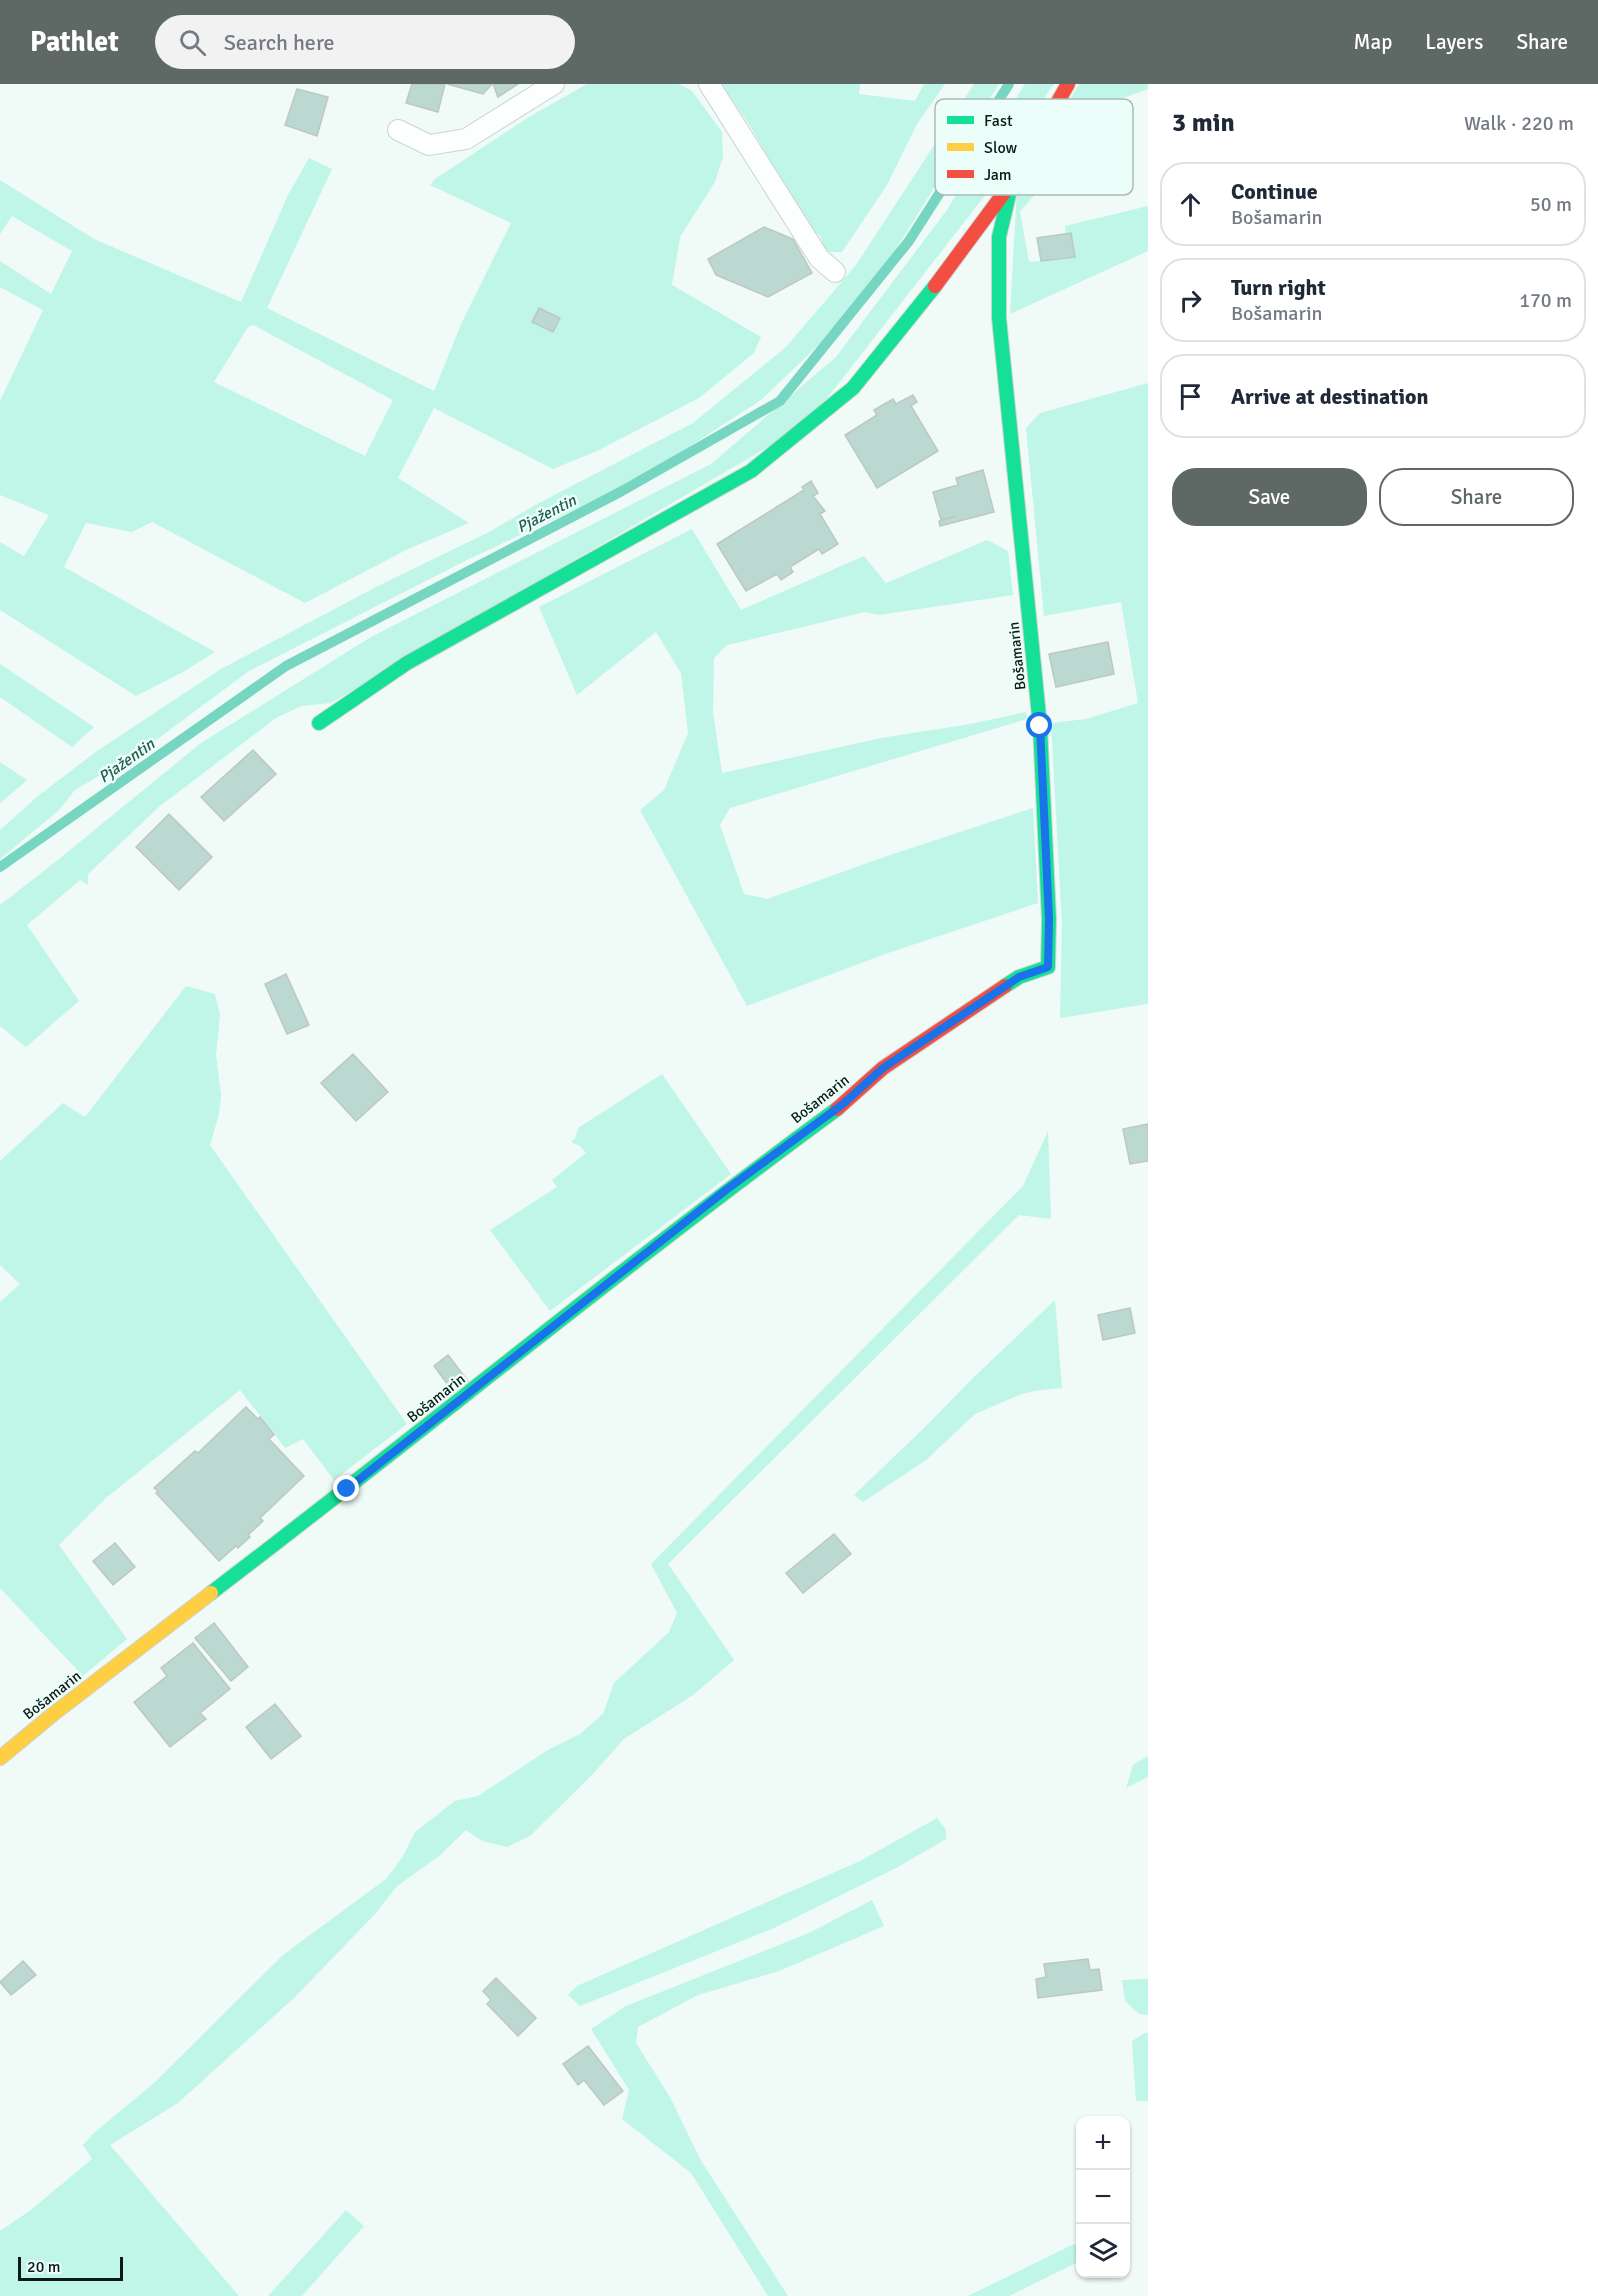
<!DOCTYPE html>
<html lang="en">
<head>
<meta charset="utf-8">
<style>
  body { margin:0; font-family:Signika,sans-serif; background:#f2f2f3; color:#1f2937 }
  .controls { position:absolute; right:18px; bottom:18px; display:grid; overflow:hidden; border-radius:12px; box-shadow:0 2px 4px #0004 }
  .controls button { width:54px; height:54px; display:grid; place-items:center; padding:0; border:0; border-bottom:2px solid #e0e1e3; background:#fff; color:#1f2937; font:30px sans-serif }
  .scale { position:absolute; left:18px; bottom:15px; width:105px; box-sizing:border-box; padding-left:6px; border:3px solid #0f1a17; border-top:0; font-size:16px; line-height:21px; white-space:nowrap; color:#0f1a17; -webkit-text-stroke:4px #ecfef9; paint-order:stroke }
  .stop { position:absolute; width:18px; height:18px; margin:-14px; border:4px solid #1a73e8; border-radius:50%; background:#fff }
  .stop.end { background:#1a73e8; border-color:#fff; box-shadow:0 2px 6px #0008 }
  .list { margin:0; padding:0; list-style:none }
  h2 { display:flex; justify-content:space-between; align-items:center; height:78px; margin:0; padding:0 24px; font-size:26px }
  h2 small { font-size:20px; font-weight:400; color:#747a83 }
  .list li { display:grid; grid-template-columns:39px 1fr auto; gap:18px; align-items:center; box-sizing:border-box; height:84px; margin:0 12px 12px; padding:0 12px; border:2px solid #e0e1e3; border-radius:24px }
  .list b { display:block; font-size:22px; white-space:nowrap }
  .list p { margin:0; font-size:20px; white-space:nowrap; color:#747a83 }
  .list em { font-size:20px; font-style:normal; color:#747a83 }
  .actions { display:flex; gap:12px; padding:18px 24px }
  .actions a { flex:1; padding:14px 0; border:2px solid #5e6865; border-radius:24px; text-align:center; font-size:21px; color:#5e6865 }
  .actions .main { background:#5e6865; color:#fff }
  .icon { flex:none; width:33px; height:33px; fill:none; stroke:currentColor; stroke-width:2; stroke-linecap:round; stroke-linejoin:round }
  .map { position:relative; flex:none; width:1148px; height:2212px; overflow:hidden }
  header { display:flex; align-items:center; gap:36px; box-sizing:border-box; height:84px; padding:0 30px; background:#5e6865; color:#fff }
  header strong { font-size:28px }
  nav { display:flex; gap:33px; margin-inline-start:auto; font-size:21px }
  .search { width:420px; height:54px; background:#f2f2f3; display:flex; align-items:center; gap:15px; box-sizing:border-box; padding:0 21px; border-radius:33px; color:#747a83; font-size:22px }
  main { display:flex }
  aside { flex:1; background:#fff }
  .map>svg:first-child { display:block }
</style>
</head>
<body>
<header>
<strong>Pathlet</strong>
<div class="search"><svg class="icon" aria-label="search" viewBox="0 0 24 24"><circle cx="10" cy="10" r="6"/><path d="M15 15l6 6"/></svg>Search here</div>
<nav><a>Map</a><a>Layers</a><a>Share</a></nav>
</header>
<main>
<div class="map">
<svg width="1148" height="2212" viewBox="0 0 1148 2212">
  <rect width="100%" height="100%" fill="#f0faf7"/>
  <g fill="#bff6e8" fill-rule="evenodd">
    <path d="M587,0H679L692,7L722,48L723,73L715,98L680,153L672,201L761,253L754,269L699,314L597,367L553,385L434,324L398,394L469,439L406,466L305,519L152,438L132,448L86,439L64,483L215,568L183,588L136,612L0,526V458L24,472L49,431L0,411V317L43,226L0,203V177L51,210L72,167L12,132L0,150V96L94,155L241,218L288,111L309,74L332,85L267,224L434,307L462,238L511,139L430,101L435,95L529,33ZM253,241L393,316L365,372L214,298L248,243Z"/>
    <path d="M721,0H860L859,10L915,17L924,0H945L917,40L887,101L842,168H827L820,152L813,146L781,96L750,42Z"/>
    <path d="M974,0H999L874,200L829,251L761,316L641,394L467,476L249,587L140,668L75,706L58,727L0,775V746L38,712L97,667L221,585L380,501L489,448L537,420L693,339L786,263L856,181Z"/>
    <path d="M1025,0H1054L1015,55L990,105L807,340L331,619L301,622L276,634L160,722L88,790V801L80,796L27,841L79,917L26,963L0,942V821L54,779L201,659L371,553L711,380L836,273L947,126Z"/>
    <path d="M1079,0H1148V5L1096,24L1103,59L1054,90L1020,127L1029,178L1067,175L1065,142L1148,122V167L1010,230L1017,105Z"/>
    <path d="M1148,299V920L1060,934L1062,840L1051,639L1086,635L1138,619L1121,518L1044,532L1026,344L1040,329Z"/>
    <path d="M692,445L741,526L864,472L886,499L987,456L1008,467L1013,511L879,531L865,528L727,561L714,574L713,628L722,689L881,654L970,640L1026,628L1027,635L730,724L720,741L744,810L767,815L887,772L1033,724L1038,819L888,869L747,922L640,726L664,706L688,649L681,589L656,548L577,611L539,523Z"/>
    <path d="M0,580L94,643L72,663L0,613Z"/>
    <path d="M0,678L27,696L0,719Z"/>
    <path d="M186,902L215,910L220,931L216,971L221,1011L219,1030L210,1061L407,1340L334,1396L303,1355L285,1364L240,1306L106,1414L59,1461L127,1555L83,1592L0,1504V1218L20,1200L0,1181V1077L63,1019L85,1033Z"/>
    <path d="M662,990L731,1090L550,1227L490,1146L557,1103L552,1096L586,1069L580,1062L571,1058L575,1055L578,1044Z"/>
    <path d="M1048,1047L1051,1135L1019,1131L668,1480L734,1576L693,1611L624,1655L591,1692L530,1752L507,1763L482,1757L466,1746L438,1773L397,1802L375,1830L295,1913L178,2019L110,2061L239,2212H0V2147L31,2126L92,2075L83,2061L94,2049L154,1999L283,1871L386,1795L402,1774L415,1748L455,1717L478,1712L548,1666L580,1650L603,1630L614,1599L669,1548L677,1529L651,1480L1023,1102Z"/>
    <path d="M1055,1216L1062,1304L1034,1307L1019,1311L975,1330L926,1376L863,1418L854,1411L923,1345L974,1293Z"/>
    <path d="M1148,1672V1693L1126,1704L1133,1681Z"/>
    <path d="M937,1734L946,1746V1755L898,1783L774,1844L580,1922L568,1911L577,1902L860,1777Z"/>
    <path d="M872,1816L884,1842L779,1887L698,1911L638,1943L636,1959L670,2013L700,2075L788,2212H768L691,2089L622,2035L629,2006L591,1945L626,1922L809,1849Z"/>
    <path d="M1148,1895V1931L1139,1930L1125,1917L1122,1896Z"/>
    <path d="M1145,1949H1148V2017H1136L1132,1957Z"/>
    <path d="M346,2126L364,2142L302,2212H268Z"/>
    <path d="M1074,2160L1080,2164V2177L1009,2212H968Z"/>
  </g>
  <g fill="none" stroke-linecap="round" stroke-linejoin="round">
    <path stroke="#77d6c2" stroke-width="10" d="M0,783L286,582L622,407L780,317L909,157L1009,0"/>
  </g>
  <g fill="#bbd8d1" stroke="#bdc8c5" stroke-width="1.5">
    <path d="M412,0H445L438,28L406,19Z"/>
    <path d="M447,0H492L483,10Z"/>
    <path d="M493,0H518L498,13Z"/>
    <path d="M297,5L328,13L317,52L285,41Z"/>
    <path d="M764,143L793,155L812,189L768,213L716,191L708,175Z"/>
    <path d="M1071,149L1075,173L1041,177L1037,154Z"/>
    <path d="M539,224L560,234L553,248L532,238Z"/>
    <path d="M913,311L917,318L911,322L938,367L877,404L845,351L877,331L874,326L893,315L896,320Z"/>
    <path d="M983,386L994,428L940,442L939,437L957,432L941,436L933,408L958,401L956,394Z"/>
    <path d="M811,397L818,409L813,412L825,427L820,430L838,460L822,470L819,465L790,483L793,488L781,496L777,490L746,507L717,460L804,406L802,403Z"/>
    <path d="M1108,558L1114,590L1056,603L1049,570Z"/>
    <path d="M253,666L276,690L224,737L201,713Z"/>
    <path d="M169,730L212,773L179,806L136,763Z"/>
    <path d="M286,890L309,941L287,950L265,900Z"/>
    <path d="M353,970L388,1008L356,1037L321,999Z"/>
    <path d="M1148,1040V1077L1130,1080L1123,1045Z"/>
    <path d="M1130,1224L1135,1249L1103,1256L1098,1231Z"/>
    <path d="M448,1271L468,1297L453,1308L434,1282Z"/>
    <path d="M246,1323L258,1335L260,1333L274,1351L269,1355L304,1392L260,1434L263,1437L248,1451L250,1453L238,1464L236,1462L219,1477L156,1409L158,1407L154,1404L195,1367L198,1369Z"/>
    <path d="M834,1450L851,1470L803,1509L786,1489Z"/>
    <path d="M115,1459L135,1483L113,1501L93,1477Z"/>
    <path d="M214,1539L248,1583L231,1597L195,1554Z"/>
    <path d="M193,1559L230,1605L200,1629L206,1635L170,1663L134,1618L167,1592L161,1584Z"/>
    <path d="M275,1620L301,1652L271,1675L246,1643Z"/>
    <path d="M1088,1875L1090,1886L1099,1885L1102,1906L1038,1914L1036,1895L1046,1893L1044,1880Z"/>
    <path d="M23,1877L36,1891L11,1911L0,1898Z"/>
    <path d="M496,1894L536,1934L518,1952L487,1920L491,1916L483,1907Z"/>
    <path d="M588,1962L623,2007L604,2021L584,1996L578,2001L563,1980Z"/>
  </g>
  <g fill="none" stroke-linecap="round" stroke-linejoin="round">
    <g stroke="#cbd5d2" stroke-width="22">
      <g id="lane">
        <path d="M709,0L819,174L835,188"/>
        <path d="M398,46L429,61L466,55L554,0"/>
      </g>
    </g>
    <g stroke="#cbd5d2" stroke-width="16">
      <g id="fast">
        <path d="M319,639L407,579L751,387L853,304L935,202"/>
        <path d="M1005,902L1019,893L1048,883L1049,835L1040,642L999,234V153L1012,98"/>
        <path d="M211,1509C421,1349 624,1181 837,1025"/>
      </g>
    </g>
    <g stroke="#cbd5d2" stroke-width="16">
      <path id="slow" d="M0,1674L52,1631L211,1509"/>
    </g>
    <g stroke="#cbd5d2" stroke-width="16">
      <g id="jam">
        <path d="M935,202L1012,98L1068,0"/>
        <path d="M837,1025L883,984L1005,902"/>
      </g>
    </g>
    <use href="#lane" stroke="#fdfefe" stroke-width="20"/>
    <use href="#fast" stroke="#16e098" stroke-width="14"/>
    <use href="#slow" stroke="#ffcf43" stroke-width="14"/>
    <use href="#jam" stroke="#f24e42" stroke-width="14"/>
  </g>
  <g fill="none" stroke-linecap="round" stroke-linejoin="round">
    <path stroke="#1a73e8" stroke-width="8" d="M347,1405L726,1106L843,1020L883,984L1019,893L1048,883L1049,835L1040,642"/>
  </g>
  <g text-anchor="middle" stroke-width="5" stroke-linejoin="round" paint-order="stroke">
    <g font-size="15" fill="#0f1a17" stroke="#ecfef9">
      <text transform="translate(1017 572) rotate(-96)" y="5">Bošamarin</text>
      <text transform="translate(820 1015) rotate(-38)" y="5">Bošamarin</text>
      <text transform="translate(436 1314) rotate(-38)" y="5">Bošamarin</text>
      <text transform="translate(52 1611) rotate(-38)" y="5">Bošamarin</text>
    </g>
    <g font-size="16" font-style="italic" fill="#255a4e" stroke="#ecfef9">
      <text transform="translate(546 429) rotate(-27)" y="6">Pjažentin</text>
      <text transform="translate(126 676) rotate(-35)" y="6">Pjažentin</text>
    </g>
  </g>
  <rect x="935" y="15" width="198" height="96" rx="9" fill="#ecfef9" stroke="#aabab5" stroke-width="1.5"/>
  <rect x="947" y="32" width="27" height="8" fill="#16e098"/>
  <rect x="947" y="59" width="27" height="8" fill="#ffcf43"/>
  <rect x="947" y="86" width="27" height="8" fill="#f24e42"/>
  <g font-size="16" fill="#0f1a17">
    <text x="984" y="42">Fast</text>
    <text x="984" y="69">Slow</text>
    <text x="984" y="96">Jam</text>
  </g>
</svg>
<div class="controls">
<button>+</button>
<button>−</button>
<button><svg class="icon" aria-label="layers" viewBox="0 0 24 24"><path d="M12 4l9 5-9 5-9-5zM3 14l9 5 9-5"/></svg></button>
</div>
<div class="scale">20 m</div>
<div class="stop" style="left:1040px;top:642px"></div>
<div class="stop end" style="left:347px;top:1405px"></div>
</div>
<aside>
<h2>3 min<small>Walk · 220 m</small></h2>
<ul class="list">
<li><svg class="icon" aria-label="ahead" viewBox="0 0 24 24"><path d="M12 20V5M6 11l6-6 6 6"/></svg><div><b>Continue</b><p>Bošamarin</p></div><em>50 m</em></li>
<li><svg class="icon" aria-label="right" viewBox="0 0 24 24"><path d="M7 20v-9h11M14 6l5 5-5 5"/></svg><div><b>Turn right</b><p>Bošamarin</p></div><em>170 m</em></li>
<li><svg class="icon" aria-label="arrive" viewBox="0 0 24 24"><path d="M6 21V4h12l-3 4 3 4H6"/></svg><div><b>Arrive at destination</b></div></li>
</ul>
<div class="actions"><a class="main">Save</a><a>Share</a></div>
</aside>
</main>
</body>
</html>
